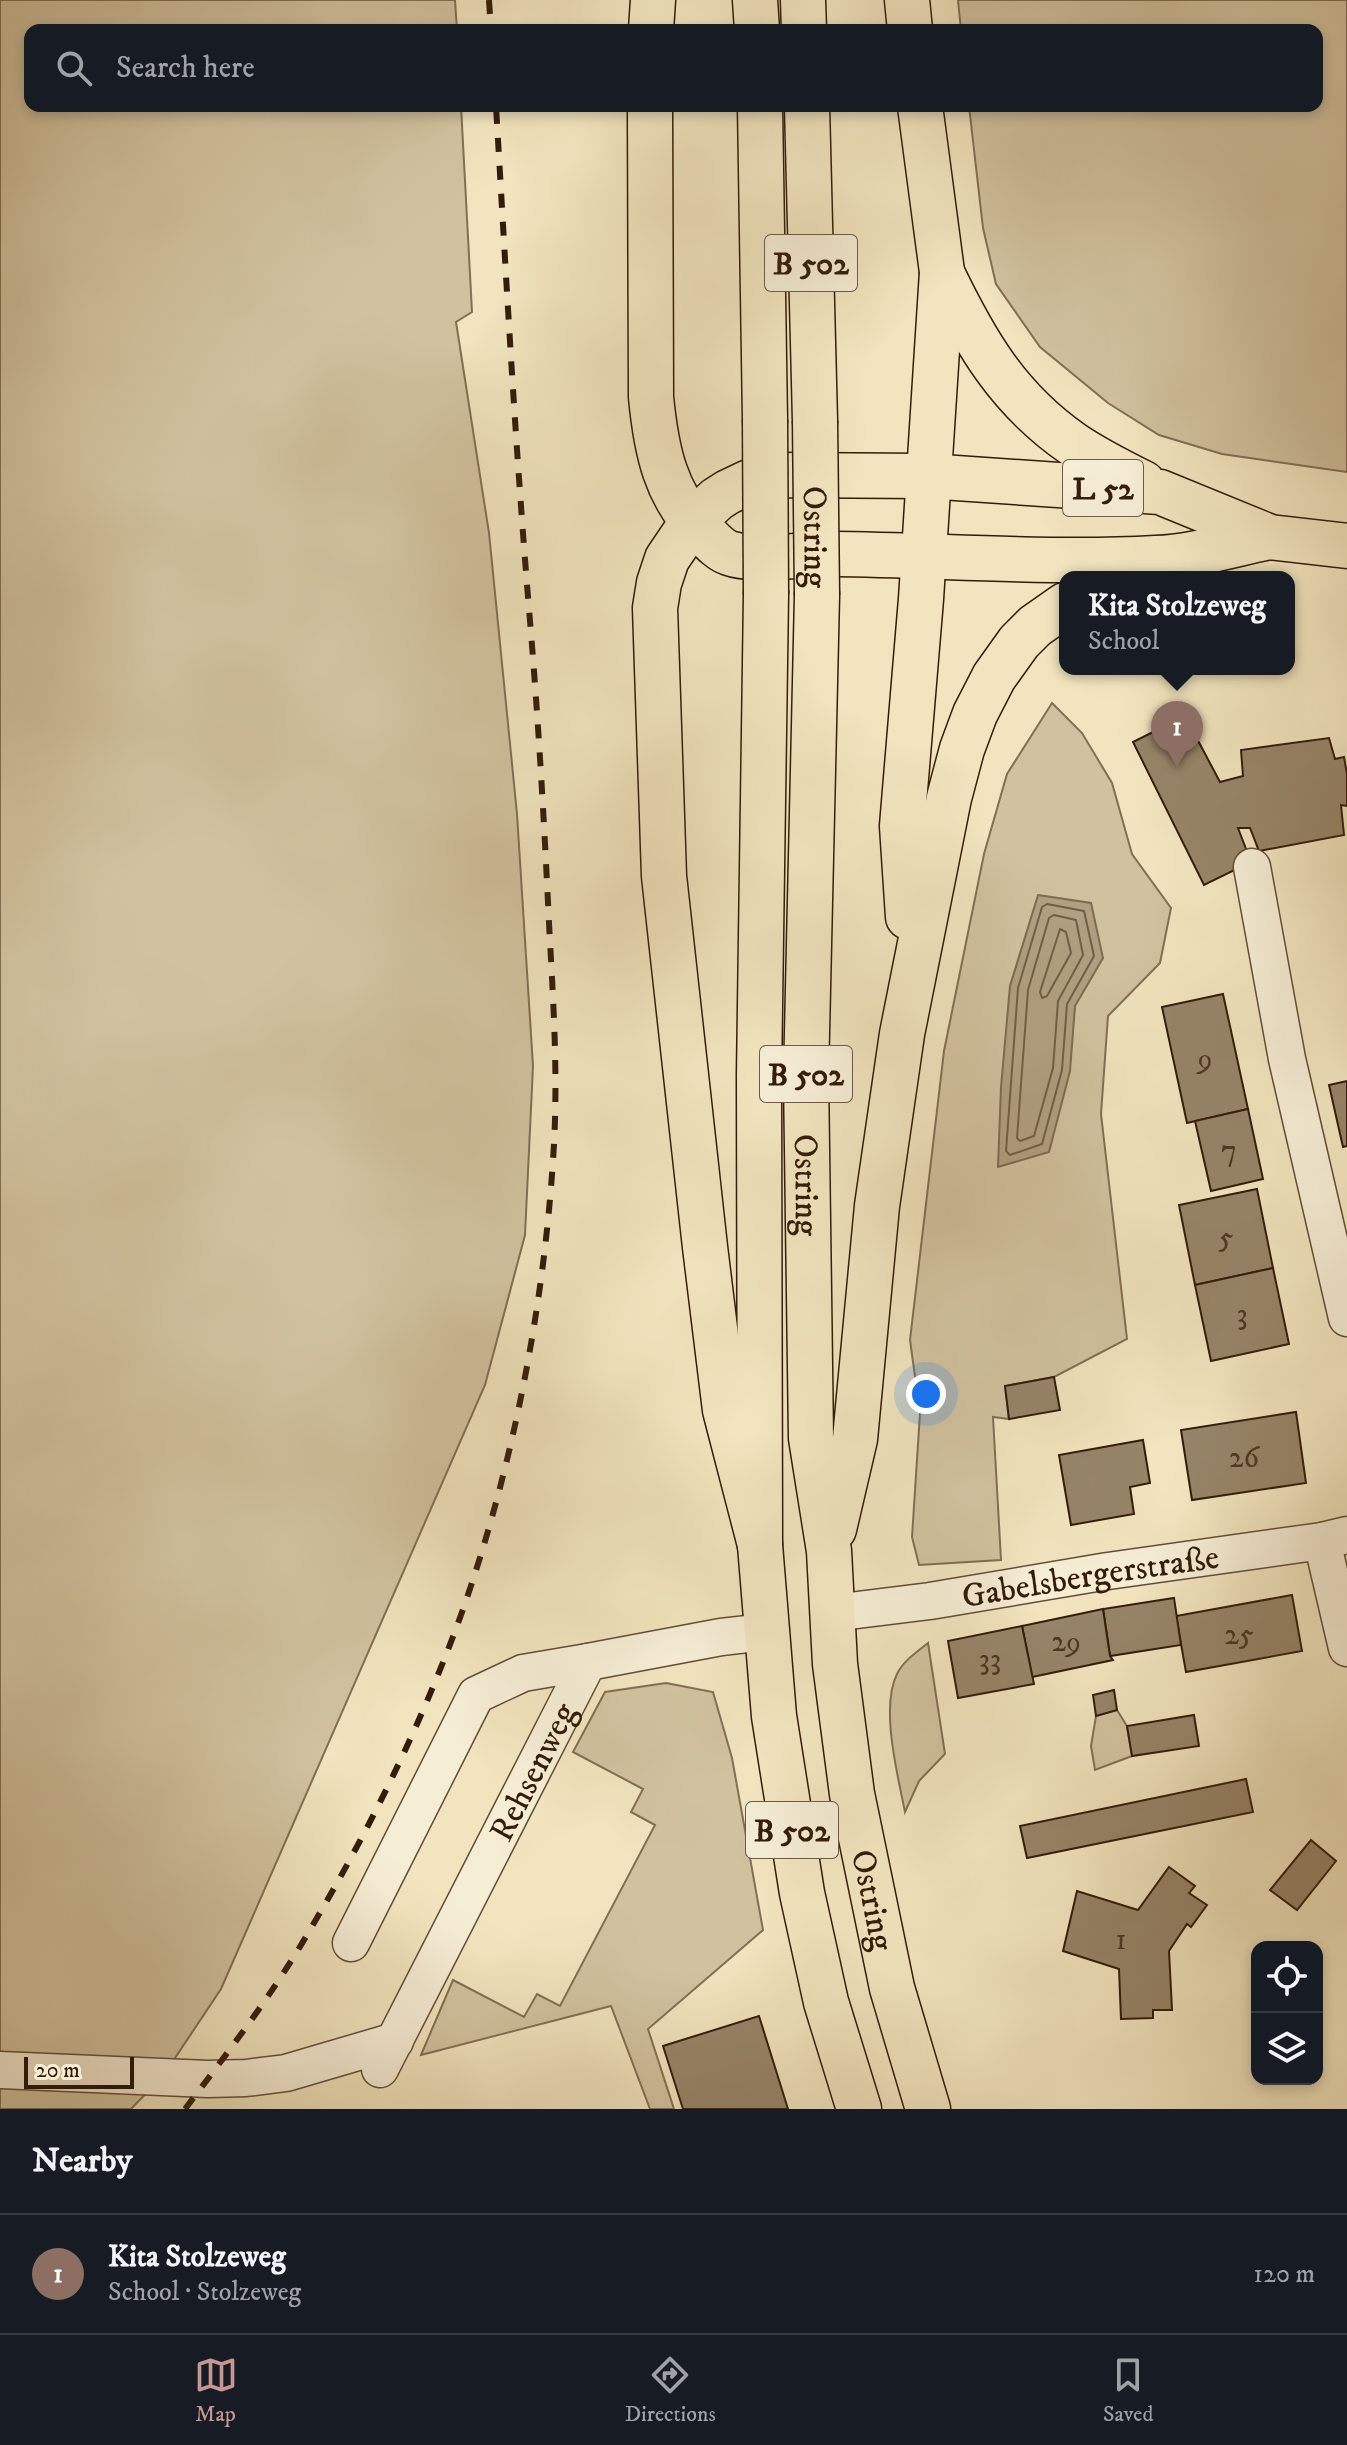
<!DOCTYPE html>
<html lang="en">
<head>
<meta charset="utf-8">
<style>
  body { margin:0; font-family:"IM FELL DW Pica",serif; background:#20242c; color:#f1f3f6 }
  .controls { position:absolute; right:24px; bottom:24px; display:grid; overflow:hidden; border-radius:16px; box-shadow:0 4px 12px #0003 }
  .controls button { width:72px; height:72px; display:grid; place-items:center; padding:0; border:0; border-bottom:2px solid #363941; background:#171b24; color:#f1f3f6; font:40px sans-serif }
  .scale { position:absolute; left:24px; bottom:20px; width:110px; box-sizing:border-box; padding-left:8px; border:4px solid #331c0a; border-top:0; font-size:22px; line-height:28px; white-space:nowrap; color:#331c0a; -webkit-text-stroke:6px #f6edd5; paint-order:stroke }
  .you { position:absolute; left:926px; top:1394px; width:28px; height:28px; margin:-20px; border:6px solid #fff; border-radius:50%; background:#1a73e8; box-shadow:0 0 0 12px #1a73e833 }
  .badge { display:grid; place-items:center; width:52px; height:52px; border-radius:50%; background:#c59692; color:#fff; font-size:26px; font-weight:700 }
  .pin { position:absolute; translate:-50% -66px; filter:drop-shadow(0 2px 4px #0008) }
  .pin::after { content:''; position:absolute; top:42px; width:28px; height:24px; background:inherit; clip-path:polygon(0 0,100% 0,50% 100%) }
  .popup { position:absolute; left:1059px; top:571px; width:236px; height:104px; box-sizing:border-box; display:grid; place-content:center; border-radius:16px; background:#171b24; filter:drop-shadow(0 2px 6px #0005); font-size:26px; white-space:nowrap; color:#9ea1a6 }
  .popup b { font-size:30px; color:#f1f3f6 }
  .popup::after { content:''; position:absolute; left:50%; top:100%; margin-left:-16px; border:16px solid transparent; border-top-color:#171b24 }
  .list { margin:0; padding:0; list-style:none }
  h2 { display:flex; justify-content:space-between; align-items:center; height:104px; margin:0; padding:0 32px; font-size:34px }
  h2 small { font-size:26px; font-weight:400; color:#9ea1a6 }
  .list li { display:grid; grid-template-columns:52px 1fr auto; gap:24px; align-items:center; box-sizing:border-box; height:120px; padding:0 32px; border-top:2px solid #363941 }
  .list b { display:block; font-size:30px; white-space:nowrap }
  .list p { margin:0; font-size:26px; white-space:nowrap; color:#9ea1a6 }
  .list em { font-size:26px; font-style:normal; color:#9ea1a6 }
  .icon { flex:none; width:44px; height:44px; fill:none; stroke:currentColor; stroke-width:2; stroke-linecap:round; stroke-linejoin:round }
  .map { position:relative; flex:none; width:1347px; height:2109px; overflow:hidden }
  .search { position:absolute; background:#171b24; box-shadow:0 4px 12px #0003; left:24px; right:24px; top:24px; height:88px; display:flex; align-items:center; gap:20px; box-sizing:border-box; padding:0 28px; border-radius:16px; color:#9ea1a6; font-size:30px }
  .sheet { height:224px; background:#171b24 }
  nav { display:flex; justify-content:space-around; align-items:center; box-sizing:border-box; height:112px; border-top:2px solid #363941; background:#171b24; font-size:22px; color:#9ea1a6 }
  nav a { display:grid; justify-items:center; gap:4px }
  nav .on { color:#c59692 }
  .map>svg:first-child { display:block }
</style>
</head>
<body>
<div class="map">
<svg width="1347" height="2109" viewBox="0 0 1347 2109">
  <rect width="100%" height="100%" fill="#f1e4be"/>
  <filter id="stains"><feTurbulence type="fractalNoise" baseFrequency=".0025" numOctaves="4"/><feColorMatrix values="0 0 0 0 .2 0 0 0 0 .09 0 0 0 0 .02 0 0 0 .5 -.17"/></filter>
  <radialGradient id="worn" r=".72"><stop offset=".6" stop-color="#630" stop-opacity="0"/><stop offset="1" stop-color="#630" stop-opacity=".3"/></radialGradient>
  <g fill="#d1c29f" stroke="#826f54" stroke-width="2">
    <path d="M0,0H455L457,30H30V106H461L472,312L456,322L489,533L517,814L533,1066L525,1235L485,1385L221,1989L163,2076L131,2109H0Z"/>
    <path d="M958,0H1347V472L1222,454L1159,435L1108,403L1040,347L996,284L983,228L969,106H1317V30H961Z"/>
    <path d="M1052,703L1082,733L1112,783L1132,854L1171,908L1160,963L1108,1016L1101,1114L1127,1339L1054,1377L1005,1386L1009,1419L993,1417L1001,1560L919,1565L912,1537L920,1413L910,1340L944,1051L984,854L1007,774Z"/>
    <path d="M928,1643L945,1754L919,1781L905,1812C898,1776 880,1708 897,1674C903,1661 917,1652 928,1643Z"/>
    <path d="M666,1683L713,1692L732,1758L763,1930L648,2029L674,2109H650L611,2006L421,2055L453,1980L524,2017L537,1994L560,2006L655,1825L631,1812L643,1789L573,1752L605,1692Z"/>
    <path d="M1117,1710L1127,1726L1132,1756L1095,1770L1091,1746L1096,1716Z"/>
  </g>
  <path fill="#b0a081" stroke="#7e6b51" stroke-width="2" d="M1038,895L1091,903L1103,958L1075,1006L1070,1071L1049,1152L998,1167L1001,1087L1010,986Z"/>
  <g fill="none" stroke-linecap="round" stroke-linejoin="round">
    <g stroke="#725e46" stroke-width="2">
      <path d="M1047,904L1084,911L1094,956L1067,1004L1062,1070L1042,1144L1010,1155L1006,1151L1018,988L1042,907Z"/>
      <path d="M1054,915L1076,920L1083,955L1058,1001L1053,1068L1034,1136L1020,1141L1017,1138L1028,990L1049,918Z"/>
      <path d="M1060,929L1066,932L1071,953L1047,996L1042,998L1040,992Z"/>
    </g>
  </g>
  <g fill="#968468" stroke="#331c0a" stroke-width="2">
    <path d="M1185,716L1220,782L1243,776L1241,750L1329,738L1335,759L1344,757L1347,774V806L1341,805L1344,835L1259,851L1250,828H1238L1251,862L1204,885L1133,742Z"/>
    <path d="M1223,994L1248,1109L1187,1123L1162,1007Z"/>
    <path d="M1347,1081V1146L1343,1147L1329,1085Z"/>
    <path d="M1248,1109L1263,1179L1211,1191L1195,1121Z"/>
    <path d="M1257,1189L1273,1268L1195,1285L1179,1205Z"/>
    <path d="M1273,1268L1289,1344L1211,1361L1195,1285Z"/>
    <path d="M1054,1377L1060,1410L1009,1419L1005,1386Z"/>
    <path d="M1296,1412L1306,1483L1192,1500L1181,1430Z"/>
    <path d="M1143,1440L1150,1483L1130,1487L1134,1514L1071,1525L1059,1455Z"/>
    <path d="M1292,1595L1302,1651L1186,1672L1176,1616Z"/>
    <path d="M1174,1598L1181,1645L1110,1656L1103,1609Z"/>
    <path d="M1103,1609L1110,1656L1113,1660L1032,1677L1022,1626Z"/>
    <path d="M1022,1626L1034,1684L958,1698L948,1641Z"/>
    <path d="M1114,1690L1117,1710L1096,1716L1093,1695Z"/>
    <path d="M1194,1715L1199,1746L1132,1756L1127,1726Z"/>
    <path d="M1246,1779L1253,1812L1027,1858L1020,1826Z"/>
    <path d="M1311,1840L1336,1861L1297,1910L1270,1890Z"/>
    <path d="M1169,1867L1195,1886L1189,1893L1207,1905L1191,1927L1187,1924L1169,1951L1172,2010H1153V2018L1121,2019L1119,1969L1063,1951L1077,1891L1138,1910Z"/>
    <path d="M759,2016L788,2109H683L663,2046Z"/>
  </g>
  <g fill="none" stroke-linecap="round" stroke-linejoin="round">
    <g stroke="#624e37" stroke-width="39">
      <g id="minor">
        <path d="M1252,867L1287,1059L1347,1318"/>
        <path d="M1322,1541L1347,1648"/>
        <path id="s1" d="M833,1613L930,1601L1108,1571L1322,1541L1347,1535"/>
        <path d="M351,1943L476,1695L523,1673L588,1662"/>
        <path id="s2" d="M380,2069L588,1662L721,1637L766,1632"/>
        <path d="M0,2070L208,2079L246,2078L286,2073L395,2041"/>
      </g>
    </g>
    <g stroke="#331c0a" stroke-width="47">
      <g id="highway">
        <path d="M755,0L757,30"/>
        <path d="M803,0L804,30"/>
        <path d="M907,0L910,30"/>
        <path d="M651,30L653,0"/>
        <path d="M650,106L651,397C656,449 665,497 705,534C712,541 720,550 729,553C752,562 806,554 833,554C940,555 1049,564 1156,558C1192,557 1234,544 1270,537"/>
        <path d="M760,106L765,420"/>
        <path d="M807,106L815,421"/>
        <path d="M942,273C975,342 1008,399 1073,444C1095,459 1119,471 1143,483"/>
        <path d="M766,594L759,1075L760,1545L774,1716L802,1893L826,2002L859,2109"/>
        <path id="s3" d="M817,595L806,1076L811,1438L829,1551L835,1664L852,1794L892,1988L928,2109"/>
        <path d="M908,917L902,826L921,599L942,272L920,106"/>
        <path d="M834,1529L855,1439L877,1206L902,1034L949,798L962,749L975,714L994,677L1019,642L1035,626L1065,605"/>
        <path d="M760,1545L725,1410L705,1247L664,876L655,608L659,583L667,559L692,522L717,499L728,492L749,482L777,475L927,476L1160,492L1270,537L1347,546"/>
      </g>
    </g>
    <use href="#minor" stroke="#f6edd5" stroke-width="36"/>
    <use href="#highway" stroke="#f1e4be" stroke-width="44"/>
    <g stroke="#331c0a" stroke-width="6" stroke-dasharray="14 14" stroke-linecap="butt">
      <path d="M489,0L491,30"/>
      <path d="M185,2109C229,2051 275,1991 311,1928C368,1832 418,1731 457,1626C512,1475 545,1304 554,1144C558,1070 553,997 549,923C544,818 538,714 529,609C515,441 506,274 496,106"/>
    </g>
    <g stroke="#331c0a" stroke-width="47" stroke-linecap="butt">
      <g id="highway-bridge">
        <path d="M765,420L766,594"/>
        <path id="s4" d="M815,421L817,595"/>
      </g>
    </g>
    <use href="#highway-bridge" stroke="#f1e4be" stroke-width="44"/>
  </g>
  <g text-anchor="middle" stroke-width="6" stroke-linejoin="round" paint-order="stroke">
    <g font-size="30" fill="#4c3622">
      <text x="1205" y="1068">9</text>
      <text x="1229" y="1160">7</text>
      <text x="1226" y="1247">5</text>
      <text x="1242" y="1324">3</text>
      <text x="1244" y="1467">26</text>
      <text x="1239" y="1644">25</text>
      <text x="1066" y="1651">29</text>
      <text x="990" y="1669">33</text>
      <text x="1121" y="1949">1</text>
    </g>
    <g fill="#f6edd5" stroke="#6e5b47" stroke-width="2">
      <rect x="765" y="235" width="92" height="56" rx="6"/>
      <rect x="1063" y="460" width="80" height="56" rx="6"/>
      <rect x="760" y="1046" width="92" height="56" rx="6"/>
      <rect x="746" y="1802" width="92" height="56" rx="6"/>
    </g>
    <g font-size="32" font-weight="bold" fill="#331c0a">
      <text x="811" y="274">B 502</text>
      <text x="1103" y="499">L 52</text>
      <text x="806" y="1085">B 502</text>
      <text x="792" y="1841">B 502</text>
    </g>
    <g font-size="34" fill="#331c0a" stroke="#f6edd5">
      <text dy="12" stroke="none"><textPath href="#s4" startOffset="116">Ostring</textPath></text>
      <text dy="12" stroke="none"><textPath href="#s3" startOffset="590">Ostring</textPath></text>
      <text dy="12" stroke="none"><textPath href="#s1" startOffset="260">Gabelsbergerstraße</textPath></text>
      <text dy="12" stroke="none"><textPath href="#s2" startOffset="334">Rehsenweg</textPath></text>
      <text dy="12" stroke="none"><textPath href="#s3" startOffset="1310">Ostring</textPath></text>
    </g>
  </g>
  <rect width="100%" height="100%" filter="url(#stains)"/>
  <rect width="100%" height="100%" fill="url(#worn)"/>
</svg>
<div class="controls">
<button><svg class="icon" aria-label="locate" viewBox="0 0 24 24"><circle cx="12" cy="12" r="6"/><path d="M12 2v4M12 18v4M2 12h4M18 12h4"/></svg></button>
<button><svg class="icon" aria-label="layers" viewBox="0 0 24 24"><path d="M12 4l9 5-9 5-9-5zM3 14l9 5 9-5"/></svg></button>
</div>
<div class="scale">20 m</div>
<div class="you"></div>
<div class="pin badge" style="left:1177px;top:767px;background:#8d6e63">1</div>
<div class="popup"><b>Kita Stolzeweg</b>School</div>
<div class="search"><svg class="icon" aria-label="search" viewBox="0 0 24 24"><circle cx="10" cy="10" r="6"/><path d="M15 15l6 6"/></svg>Search here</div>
</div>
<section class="sheet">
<h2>Nearby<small></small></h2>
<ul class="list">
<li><span class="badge" style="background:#8d6e63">1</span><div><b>Kita Stolzeweg</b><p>School · Stolzeweg</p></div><em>120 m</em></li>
</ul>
</section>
<nav>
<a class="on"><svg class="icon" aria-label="map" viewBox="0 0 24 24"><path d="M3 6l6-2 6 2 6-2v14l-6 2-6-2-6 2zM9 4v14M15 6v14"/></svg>Map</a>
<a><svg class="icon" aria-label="directions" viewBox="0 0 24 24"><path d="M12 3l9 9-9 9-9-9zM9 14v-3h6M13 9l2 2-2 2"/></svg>Directions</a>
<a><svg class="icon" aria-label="saved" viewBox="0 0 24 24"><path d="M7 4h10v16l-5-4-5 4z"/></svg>Saved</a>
</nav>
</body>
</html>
